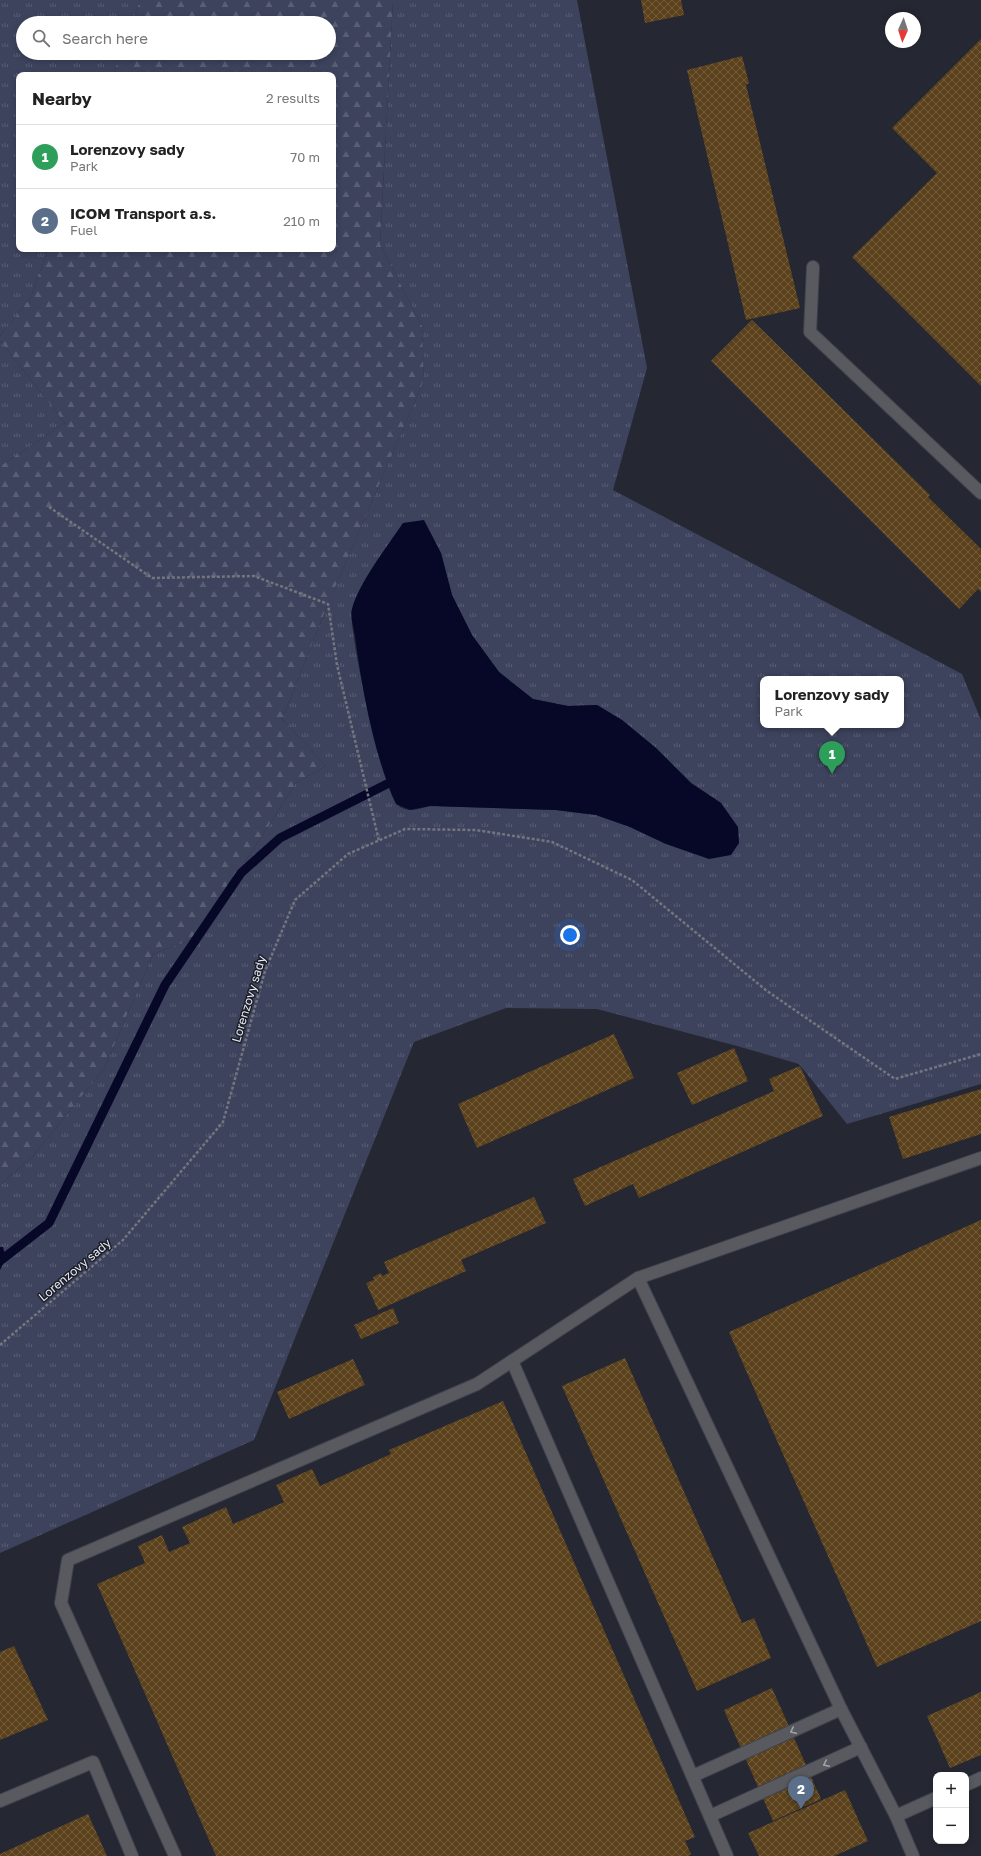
<!DOCTYPE html>
<html lang="en">
<head>
<meta charset="utf-8">
<style>
  body { margin:0; font-family:"Golos Text",sans-serif; background:#f2f2f2; color:#222 }
  .controls { position:absolute; right:12px; bottom:12px; display:grid; overflow:hidden; border-radius:8px; box-shadow:0 2px 6px #0003 }
  .controls button { width:36px; height:36px; display:grid; place-items:center; padding:0; border:0; border-bottom:1px solid #e0e0e0; background:#fff; color:#222; font:20px sans-serif }
  .compass { position:absolute; left:885px; top:12px; width:36px; height:36px; border-radius:50%; background:#fff; box-shadow:0 2px 6px #0003; rotate:183deg }
  .you { position:absolute; left:570px; top:935px; width:14px; height:14px; margin:-10px; border:3px solid #fff; border-radius:50%; background:#1a73e8; box-shadow:0 0 0 6px #1a73e833 }
  .badge { display:grid; place-items:center; width:26px; height:26px; border-radius:50%; background:#7d5f2d; color:#fff; font-size:13px; font-weight:700 }
  .pin { position:absolute; translate:-50% -33px; filter:drop-shadow(0 1px 2px #0008) }
  .pin::after { content:''; position:absolute; top:21px; width:14px; height:12px; background:inherit; clip-path:polygon(0 0,100% 0,50% 100%) }
  .popup { position:absolute; left:760px; top:676px; width:144px; height:52px; box-sizing:border-box; display:grid; place-content:center; border-radius:8px; background:#fff; filter:drop-shadow(0 1px 3px #0005); font-size:13px; white-space:nowrap; color:#767676 }
  .popup b { font-size:15px; color:#222 }
  .popup::after { content:''; position:absolute; left:50%; top:100%; margin-left:-8px; border:8px solid transparent; border-top-color:#fff }
  .list { margin:0; padding:0; list-style:none }
  h2 { display:flex; justify-content:space-between; align-items:center; height:52px; margin:0; padding:0 16px; font-size:17px }
  h2 small { font-size:13px; font-weight:400; color:#767676 }
  .list li { display:grid; grid-template-columns:26px 1fr auto; gap:12px; align-items:center; box-sizing:border-box; height:64px; padding:0 16px; border-top:1px solid #e0e0e0 }
  .list b { display:block; font-size:15px; white-space:nowrap }
  .list p { margin:0; font-size:13px; white-space:nowrap; color:#767676 }
  .list em { font-size:13px; font-style:normal; color:#767676 }
  .icon { flex:none; width:22px; height:22px; fill:none; stroke:currentColor; stroke-width:2; stroke-linecap:round; stroke-linejoin:round }
  .map { position:relative; flex:none; width:981px; height:1856px; overflow:hidden }
  .search { position:absolute; background:#fff; box-shadow:0 2px 6px #0003; left:16px; top:16px; width:320px; height:44px; display:flex; align-items:center; gap:10px; box-sizing:border-box; padding:0 14px; border-radius:22px; color:#767676; font-size:15px }
  .panel { position:absolute; background:#fff; box-shadow:0 2px 6px #0003; left:16px; top:72px; width:320px; height:180px; border-radius:8px }
  .map>svg:first-child { display:block }
</style>
</head>
<body>
<div class="map">
<svg width="981" height="1856" viewBox="0 0 981 1856">
  <defs>
    <pattern id="grass-tufts" width="24" height="20" patternUnits="userSpaceOnUse"><rect width="24" height="20" fill="#3d435d"/><path d="M3 7l-1-3M5 7V3M7 7l1-3M15 17l-1-3M17 17v-4M19 17l1-3" fill="none" stroke="#595e75"/></pattern>
    <pattern id="forest-firs" width="22" height="20" patternUnits="userSpaceOnUse"><rect width="22" height="20" fill="#3d435d"/><path d="M5 1l3.5 6h-7zM16 11l3.5 6h-7z" fill="#595e75"/></pattern>
    <pattern id="building-cross-hatch" width="8" height="8" patternUnits="userSpaceOnUse"><rect width="8" height="8" fill="#5b421c"/><path d="M0 0l8 8M0 8l8-8" fill="none" stroke="#735d3d"/></pattern>
  </defs>
  <rect width="100%" height="100%" fill="#252732"/>
  <g fill="url(#grass-tufts)" fill-rule="evenodd">
    <path d="M0,0H140L132,23H23V53H121L113,75H19V249H48L31,297L0,336Z"/>
    <path d="M393,0H577L647,368L613,490L962,674L981,720V1084L847,1124L799,1064L737,1046L597,1009L506,1008L414,1042L254,1440L0,1553V1185L33,1156L104,1069L153,954L196,938L296,783L326,766L282,719L328,604L424,380L422,326L380,244ZM403,523L441,553L452,595L472,635L499,672L533,699L568,706L597,705L622,720L656,748L691,783L721,803L666,844L630,827L596,815L556,810L430,806C419,809 404,814 396,803C383,788 347,626 352,609C361,579 386,549 403,523ZM763,679H901V725H763Z"/>
    <path d="M0,341L65,423L0,466Z"/>
  </g>
  <path fill="url(#forest-firs)" d="M140,0H393L380,244L422,326L424,380L328,604L282,719L326,766L296,783L196,938L153,954L104,1069L33,1156L0,1185V466L65,423L0,341V336L31,297L48,249H333V75H113L121,53H329V23H132Z"/>
  <g fill="#070828">
    <path d="M424,520L441,553L452,595L472,635L499,672L533,699L568,706L597,705L622,720L656,748L691,783L721,803L738,827L739,843L731,855L709,859L666,844L630,827L596,815L556,810L430,806L410,810L396,804C374,756 362,689 355,636C354,629 350,617 352,609C359,583 387,547 403,523Z"/>
    <path d="M0,1247H3L6,1258L0,1270Z"/>
  </g>
  <g fill="none" stroke-linecap="round" stroke-linejoin="round">
    <path stroke="#070828" stroke-width="9" d="M0,1261L49,1223L165,985L241,873L280,838L387,784"/>
  </g>
  <g fill="url(#building-cross-hatch)">
    <path d="M641,0H681L684,15L645,23Z"/>
    <path d="M981,39V386L852,257L937,173L892,128Z"/>
    <path d="M742,56L749,83L746,85L800,308L746,320L687,70Z"/>
    <path d="M752,320L930,495L928,497L981,549V592L978,589L959,609L711,361Z"/>
    <path d="M614,1034L634,1078L477,1148L458,1104Z"/>
    <path d="M734,1048L748,1081L692,1105L677,1073Z"/>
    <path d="M800,1066L823,1116L639,1198L633,1184L585,1206L573,1179L774,1091L769,1079Z"/>
    <path d="M981,1089V1134L903,1159L889,1117Z"/>
    <path d="M534,1197L546,1223L461,1260L466,1271L378,1310L366,1283L374,1280L373,1277L381,1273L382,1276L389,1273L384,1262Z"/>
    <path d="M981,1220V1621L877,1667L729,1332Z"/>
    <path d="M393,1308L399,1323L361,1339L354,1325Z"/>
    <path d="M625,1358L742,1623L754,1618L771,1658L697,1691L562,1386Z"/>
    <path d="M353,1359L365,1385L289,1419L277,1392Z"/>
    <path d="M503,1401L695,1837L685,1841L691,1854L688,1856H216L97,1584L145,1563L138,1546L162,1535L169,1552L190,1543L182,1527L226,1507L233,1524L284,1502L276,1485L312,1469L320,1486L391,1454L389,1450Z"/>
    <path d="M14,1646L48,1720L0,1740V1652Z"/>
    <path d="M772,1688L821,1799L773,1821L724,1710Z"/>
    <path d="M981,1692V1755L950,1768L927,1716Z"/>
    <path d="M845,1790L868,1841L834,1856H759L748,1833Z"/>
    <path d="M88,1814L107,1856H0V1854Z"/>
  </g>
  <g fill="none" stroke-linecap="round" stroke-linejoin="round">
    <g stroke="#40424d" stroke-width="14">
      <g id="lane">
        <path d="M813,267L810,332L981,493"/>
        <path d="M512,1361L727,1856"/>
        <path d="M693,1776L841,1709"/>
        <path d="M966,1785L981,1778"/>
        <path d="M0,1801L93,1762L132,1856"/>
        <path d="M710,1816L861,1747"/>
        <path d="M896,1816L936,1798"/>
        <path d="M175,1856L61,1603L68,1560L477,1384L638,1278"/>
        <path d="M913,1856L896,1816L841,1709L638,1278L981,1158"/>
      </g>
    </g>
    <g stroke="#73757f" stroke-width="2.5" stroke-dasharray="3 2" stroke-linecap="butt">
      <path d="M49,507L152,578L254,576L328,604L337,665L379,841"/>
      <path d="M0,1345L123,1240L223,1122L265,971L295,900L348,854L405,829L476,830L552,842L632,880L767,991L895,1079L981,1054"/>
    </g>
    <use href="#lane" stroke="#585a5f" stroke-width="12"/>
  </g>
  <defs><path id="oneway-chevron" d="M-2-3.5L2.5 0L-2 3.5" fill="none" stroke-width="1.6" stroke-linecap="round" stroke-linejoin="round"/></defs>
  <g stroke="#a0a2a8">
    <use href="#oneway-chevron" transform="translate(793 1731) rotate(155)"/>
    <use href="#oneway-chevron" transform="translate(826 1764) rotate(155)"/>
  </g>
  <g text-anchor="middle" stroke-width="3" stroke-linejoin="round" paint-order="stroke">
    <g font-size="12" fill="#e8eaf1" stroke="#1b1d28">
      <text transform="translate(249 999) rotate(-73)" y="4">Lorenzovy sady</text>
      <text transform="translate(75 1270) rotate(-40)" y="4">Lorenzovy sady</text>
    </g>
  </g>
</svg>
<div class="controls">
<button>+</button>
<button>−</button>
</div>
<svg class="compass" viewBox="-18 -18 36 36"><path d="M0-13l5 13h-10z" fill="#e53935"/><path d="M0 13l5-13h-10z" fill="#767676"/></svg>
<div class="you"></div>
<div class="pin badge" style="left:832px;top:774px;background:#2e9e5b">1</div>
<div class="popup"><b>Lorenzovy sady</b>Park</div>
<div class="pin badge" style="left:801px;top:1809px;background:#5c6f8a">2</div>
<div class="search"><svg class="icon" aria-label="search" viewBox="0 0 24 24"><circle cx="10" cy="10" r="6"/><path d="M15 15l6 6"/></svg>Search here</div>
<section class="panel">
<h2>Nearby<small>2 results</small></h2>
<ul class="list">
<li><span class="badge" style="background:#2e9e5b">1</span><div><b>Lorenzovy sady</b><p>Park</p></div><em>70 m</em></li>
<li><span class="badge" style="background:#5c6f8a">2</span><div><b>ICOM Transport a.s.</b><p>Fuel</p></div><em>210 m</em></li>
</ul>
</section>
</div>
</body>
</html>
